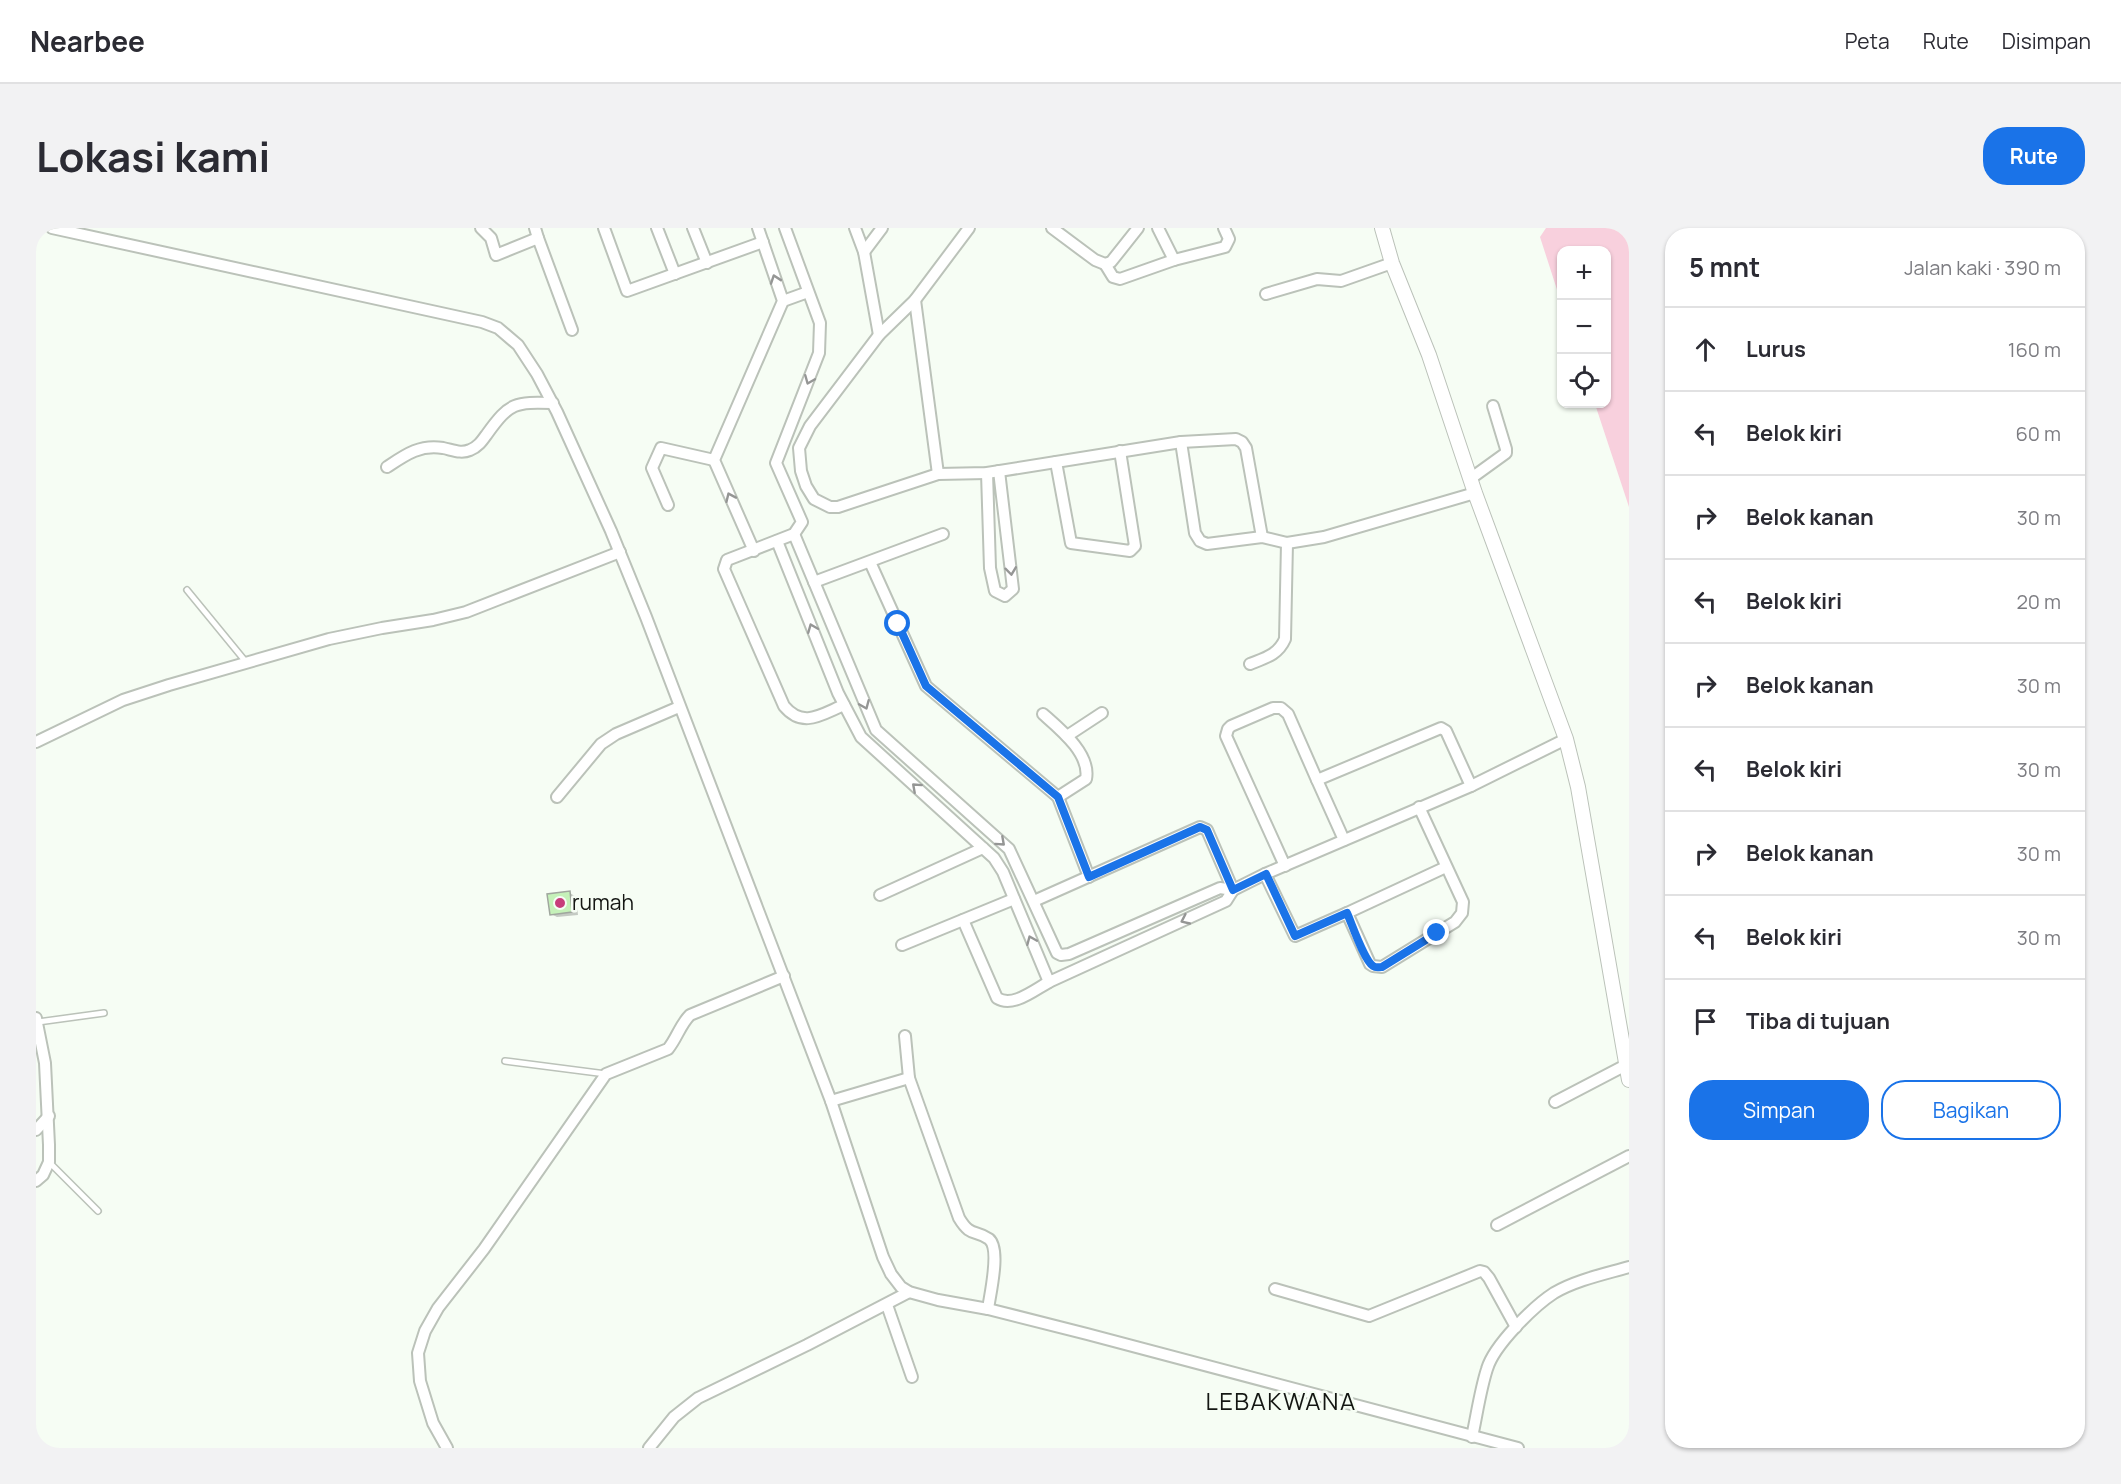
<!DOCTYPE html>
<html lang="id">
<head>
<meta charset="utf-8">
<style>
  body { margin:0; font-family:Manrope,sans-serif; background:#f2f2f3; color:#2b2b33 }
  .controls { position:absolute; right:18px; top:18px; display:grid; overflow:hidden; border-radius:12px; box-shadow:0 2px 4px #0004 }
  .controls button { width:54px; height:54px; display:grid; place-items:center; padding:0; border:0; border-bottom:2px solid #e1e1e2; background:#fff; color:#2b2b33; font:30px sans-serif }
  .stop { position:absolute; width:18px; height:18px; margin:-14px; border:4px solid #1a73e8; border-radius:50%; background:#fff }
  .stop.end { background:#1a73e8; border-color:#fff; box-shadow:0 2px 6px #0008 }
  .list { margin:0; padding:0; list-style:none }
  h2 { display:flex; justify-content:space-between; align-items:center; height:78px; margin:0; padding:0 24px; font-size:26px }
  h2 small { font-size:20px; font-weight:400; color:#7c7c81 }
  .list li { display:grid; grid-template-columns:39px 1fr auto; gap:18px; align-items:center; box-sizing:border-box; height:84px; padding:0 24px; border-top:2px solid #e1e1e2 }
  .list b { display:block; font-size:22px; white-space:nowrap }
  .list em { font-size:20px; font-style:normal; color:#7c7c81 }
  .actions { display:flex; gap:12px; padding:18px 24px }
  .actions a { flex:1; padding:14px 0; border:2px solid #1a73e8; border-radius:24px; text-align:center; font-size:21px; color:#1a73e8 }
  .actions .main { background:#1a73e8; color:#fff }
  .icon { flex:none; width:33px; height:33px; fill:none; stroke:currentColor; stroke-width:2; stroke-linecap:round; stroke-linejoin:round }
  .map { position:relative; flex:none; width:1593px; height:1220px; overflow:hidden; border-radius:24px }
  header { display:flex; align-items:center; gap:36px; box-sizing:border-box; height:84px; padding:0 30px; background:#fff; border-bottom:2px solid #e1e1e2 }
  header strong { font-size:28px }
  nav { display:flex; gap:33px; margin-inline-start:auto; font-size:21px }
  .intro { display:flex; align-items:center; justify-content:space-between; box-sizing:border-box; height:144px; padding:0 36px }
  h1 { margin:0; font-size:42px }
  .button { padding:15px 27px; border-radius:24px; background:#1a73e8; color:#fff; font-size:21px; font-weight:700 }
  main { display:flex; gap:36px; padding:0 36px }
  aside { flex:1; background:#fff; border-radius:24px; box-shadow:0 2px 4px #0004 }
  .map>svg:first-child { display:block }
</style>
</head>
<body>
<header>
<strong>Nearbee</strong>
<nav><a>Peta</a><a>Rute</a><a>Disimpan</a></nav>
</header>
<div class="intro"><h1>Lokasi kami</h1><a class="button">Rute</a></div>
<main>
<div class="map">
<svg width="1593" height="1220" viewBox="0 0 1593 1220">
  <rect width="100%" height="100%" fill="#f6fdf4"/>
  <path fill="#f8d0dd" d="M1510,0H1593V279L1559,176H1570V22H1526L1525,74L1504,9Z"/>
  <path fill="#0003" d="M534,665L540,669L542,687L521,689L515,686Z"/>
  <path fill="#c5f1b9" stroke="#a0a79e" stroke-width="1.5" d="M534,663L536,684L514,687L511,666Z"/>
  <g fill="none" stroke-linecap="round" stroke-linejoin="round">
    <g stroke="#bbc2b9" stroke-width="8">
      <g id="service">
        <path d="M151,362L210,434"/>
        <path d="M2,794L68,785"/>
        <path d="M469,833L570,846"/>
        <path d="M13,934L62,983"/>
      </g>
    </g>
    <g stroke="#bbc2b9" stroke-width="14">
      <g id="minor">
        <path d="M16,0L446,94L462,100L482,117L501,146L521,184L575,303L610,389L795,873L847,1029L855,1046L865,1059L873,1064L902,1072L952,1081L1051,1106L1482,1220"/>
        <path d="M445,0L455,10L460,27L502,10L499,0"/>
        <path d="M568,0L591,63L727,14"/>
        <path d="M621,0L639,46"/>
        <path d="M657,0L671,35"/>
        <path d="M749,0L784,95L783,125L740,235L766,294L758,306L691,332L688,341L748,478C767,501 786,486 808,477"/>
        <path d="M819,0L828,24L843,107"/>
        <path d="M933,0L879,72L843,107L774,198L763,220L765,243L770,258L778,271L794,279H802L902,246L951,245L1145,214L1200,211L1206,214L1210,220L1226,309"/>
        <path d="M1016,0L1059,32L1069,36L1075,34L1102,0"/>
        <path d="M1122,0L1138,32"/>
        <path d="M502,10L536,102"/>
        <path d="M828,24L846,0"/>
        <path d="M1069,36L1077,49L1084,51L1138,32L1189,19L1193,11L1188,0"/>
        <path d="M1230,66L1281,51L1305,53L1356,35"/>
        <path d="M879,72L902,246"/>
        <path d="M747,73L772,64"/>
        <path d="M1145,214L1159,305L1164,313L1171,316L1226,309L1251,315L1288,309L1439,265"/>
        <path d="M1020,234L1035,315L1094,323L1099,318L1084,223"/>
        <path d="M351,239C369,227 384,216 407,220C417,222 425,226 434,222C442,219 446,213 451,206C474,174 479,174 517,175"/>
        <path d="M951,245L954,340L959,363L969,368L977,361L963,243"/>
        <path d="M1434,251L1470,225V221L1457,178"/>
        <path d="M632,277L616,240L625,220L678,232"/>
        <path d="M758,306L840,502L973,621L1021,725L1025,727L1033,726L1184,660L1197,662"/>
        <path d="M741,313L802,465L825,509L958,630L967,644L1013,754L1190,673L1197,662L1229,646L1435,558L1530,511"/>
        <path d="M718,323L678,232L747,73L722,0"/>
        <path d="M834,334L890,458L1022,569L1053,649"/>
        <path d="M778,354L907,306"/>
        <path d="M1214,436C1229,430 1242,427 1249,411L1251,315"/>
        <path d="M1007,486C1024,501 1055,526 1050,551L1022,569"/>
        <path d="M1031,508L1066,485"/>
        <path d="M0,514L87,472L133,457L293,411L346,400L397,392L430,384L584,324"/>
        <path d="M1281,552L1308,612"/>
        <path d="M521,569L565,516L580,506L643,479"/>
        <path d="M1249,638L1190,508L1192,501L1195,498L1237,480H1245L1252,486L1281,552L1405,500L1410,503L1435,558"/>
        <path d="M1229,646L1259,708L1311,685L1334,736L1337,738L1346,739L1419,694L1426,685L1427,674L1383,579"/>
        <path d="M844,667L947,620"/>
        <path d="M998,673L1164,599L1171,602L1197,662"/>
        <path d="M1311,685L1410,639"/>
        <path d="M927,692L961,770C977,780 998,762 1013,754"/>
        <path d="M866,717L978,671"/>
        <path d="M0,790L9,835L13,917V934L7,947L0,953"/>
        <path d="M869,808L873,850L923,990C935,1010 939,1001 953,1011C965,1021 954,1066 952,1081"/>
        <path d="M795,873L873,850"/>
        <path d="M1519,874L1590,837"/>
        <path d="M0,902L13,888"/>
        <path d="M1461,997L1593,928"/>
        <path d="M1239,1061L1333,1088L1444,1043L1448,1044L1453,1050L1480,1099"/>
        <path d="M851,1077L876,1149"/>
        <path d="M1436,1209C1441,1186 1444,1163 1451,1141C1458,1117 1498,1078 1518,1065C1540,1052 1569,1046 1593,1039"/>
        <path d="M411,1220L397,1195L384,1153L382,1125L389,1103L402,1080L448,1021L570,846L632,821C641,810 644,797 654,787L748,748"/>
        <path d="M613,1220L638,1189L662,1170L771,1117L873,1064"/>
      </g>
    </g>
    <g stroke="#bbc2b9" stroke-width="16">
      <path id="tertiary" d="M1346,0L1356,35L1393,127L1439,265L1530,511L1542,559L1593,852"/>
    </g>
    <use href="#service" stroke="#fff" stroke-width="5"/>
    <use href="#minor" stroke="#fff" stroke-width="10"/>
    <use href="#tertiary" stroke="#fff" stroke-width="14"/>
  </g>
  <defs><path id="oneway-chevron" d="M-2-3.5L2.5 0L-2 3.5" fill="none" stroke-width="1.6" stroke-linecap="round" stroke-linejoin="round" transform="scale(1.5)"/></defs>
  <g stroke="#959695">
    <use href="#oneway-chevron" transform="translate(739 51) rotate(-109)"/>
    <use href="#oneway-chevron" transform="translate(773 152) rotate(112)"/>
    <use href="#oneway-chevron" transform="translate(694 269) rotate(-114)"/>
    <use href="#oneway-chevron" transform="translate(975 343) rotate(83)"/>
    <use href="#oneway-chevron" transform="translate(776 400) rotate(-112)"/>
    <use href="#oneway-chevron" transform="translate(829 477) rotate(67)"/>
    <use href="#oneway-chevron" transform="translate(880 559) rotate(-138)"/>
    <use href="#oneway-chevron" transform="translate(965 614) rotate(42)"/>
    <use href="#oneway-chevron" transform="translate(1149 692) rotate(155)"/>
    <use href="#oneway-chevron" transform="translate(995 712) rotate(-113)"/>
  </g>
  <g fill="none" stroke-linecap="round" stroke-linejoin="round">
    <path stroke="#1a73e8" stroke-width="8" d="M862,396L890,458L1022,569L1053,649L1164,599L1171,602L1197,662L1230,646L1259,708L1311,685C1316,696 1328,732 1337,738C1340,740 1342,739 1346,739L1401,705"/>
  </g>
  <circle fill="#c73e7b" stroke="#f6fdf4" stroke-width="2" cx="524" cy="675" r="6"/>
  <g text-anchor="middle" stroke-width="5" stroke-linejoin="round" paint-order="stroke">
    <g font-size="21" fill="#141613" stroke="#f6fdf4" text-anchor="start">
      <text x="536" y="682">rumah</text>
    </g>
    <g font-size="24" letter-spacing="1.5" fill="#141613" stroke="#f6fdf4">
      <text x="1245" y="1182">LEBAKWANA</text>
    </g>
  </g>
</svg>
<div class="controls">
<button>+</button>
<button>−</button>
<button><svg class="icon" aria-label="locate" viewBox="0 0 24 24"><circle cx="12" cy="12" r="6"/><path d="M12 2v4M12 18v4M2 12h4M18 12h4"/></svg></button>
</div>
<div class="stop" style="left:862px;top:396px"></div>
<div class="stop end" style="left:1401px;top:705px"></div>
</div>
<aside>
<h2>5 mnt<small>Jalan kaki · 390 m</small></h2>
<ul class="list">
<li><svg class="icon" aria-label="ahead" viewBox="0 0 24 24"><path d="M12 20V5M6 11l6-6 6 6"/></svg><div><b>Lurus</b></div><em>160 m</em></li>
<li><svg class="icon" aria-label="left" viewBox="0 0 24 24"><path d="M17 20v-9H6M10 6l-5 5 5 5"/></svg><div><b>Belok kiri</b></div><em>60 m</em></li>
<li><svg class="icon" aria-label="right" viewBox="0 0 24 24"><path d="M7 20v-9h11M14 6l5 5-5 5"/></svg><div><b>Belok kanan</b></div><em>30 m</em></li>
<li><svg class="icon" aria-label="left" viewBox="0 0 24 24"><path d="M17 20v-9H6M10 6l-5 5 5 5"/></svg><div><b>Belok kiri</b></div><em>20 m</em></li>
<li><svg class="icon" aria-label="right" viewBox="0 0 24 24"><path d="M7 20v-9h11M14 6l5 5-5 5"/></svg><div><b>Belok kanan</b></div><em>30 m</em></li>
<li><svg class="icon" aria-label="left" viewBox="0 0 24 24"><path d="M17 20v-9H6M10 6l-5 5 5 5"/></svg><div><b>Belok kiri</b></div><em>30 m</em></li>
<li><svg class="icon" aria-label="right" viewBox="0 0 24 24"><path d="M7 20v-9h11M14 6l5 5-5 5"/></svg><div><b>Belok kanan</b></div><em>30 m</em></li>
<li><svg class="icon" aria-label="left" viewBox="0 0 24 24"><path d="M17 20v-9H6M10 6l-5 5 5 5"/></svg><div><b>Belok kiri</b></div><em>30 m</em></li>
<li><svg class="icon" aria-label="arrive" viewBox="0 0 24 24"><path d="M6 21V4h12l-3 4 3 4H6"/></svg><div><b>Tiba di tujuan</b></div></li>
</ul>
<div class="actions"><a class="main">Simpan</a><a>Bagikan</a></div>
</aside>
</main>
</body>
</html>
